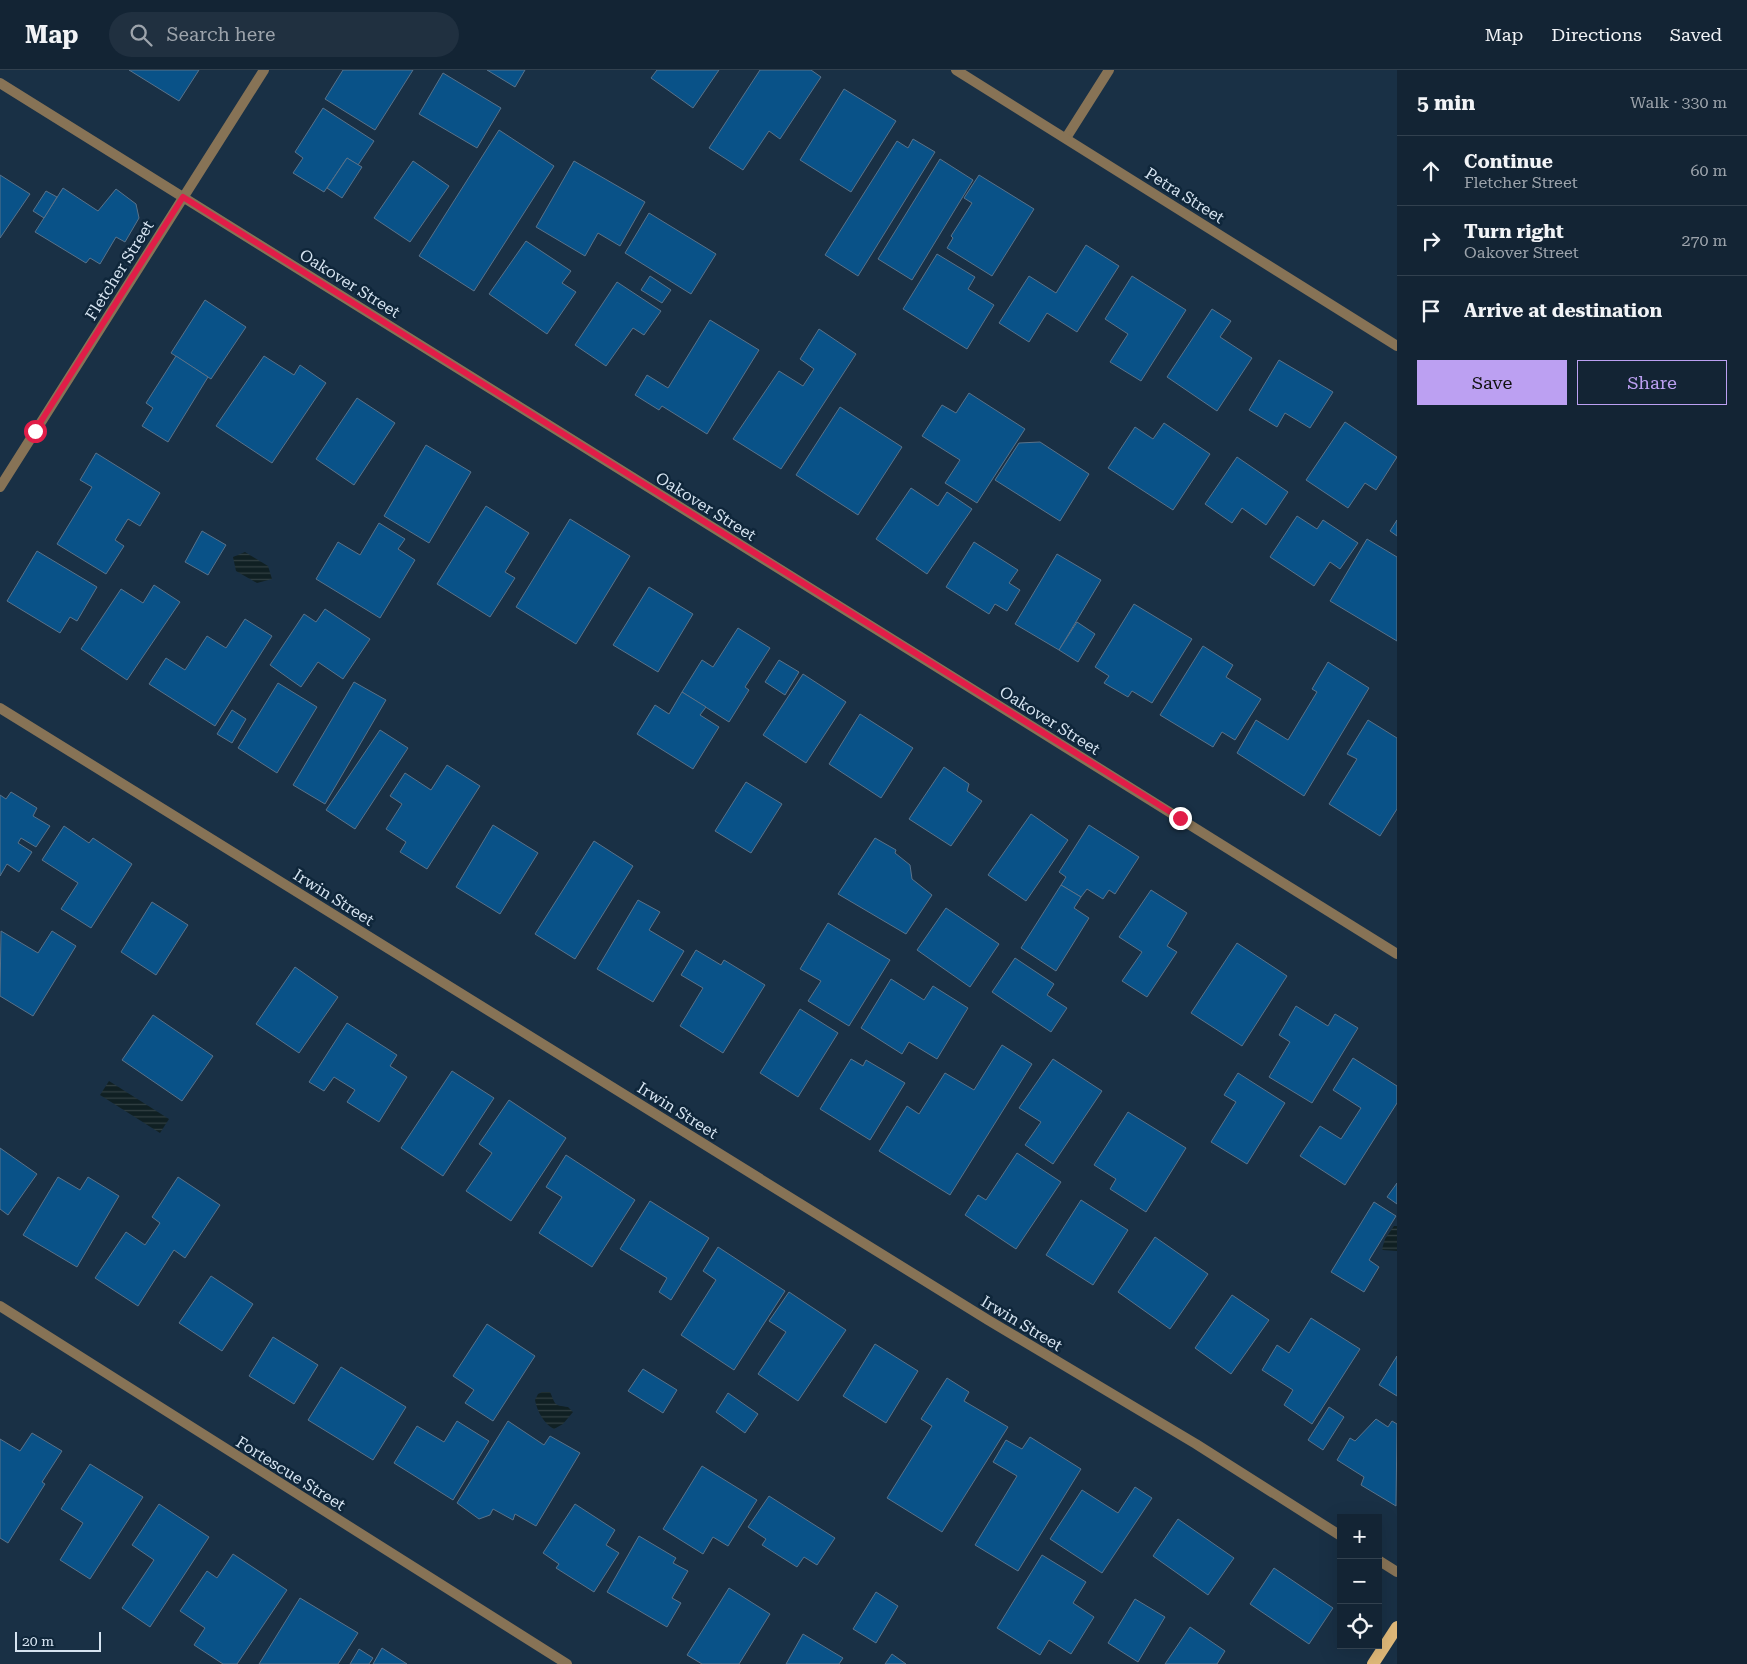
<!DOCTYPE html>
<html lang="en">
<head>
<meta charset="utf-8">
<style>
  body { margin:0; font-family:"Roboto Serif",serif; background:#203040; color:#f1f3f6 }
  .controls { position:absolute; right:15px; bottom:15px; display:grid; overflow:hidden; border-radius:0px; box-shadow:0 5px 20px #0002 }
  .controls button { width:45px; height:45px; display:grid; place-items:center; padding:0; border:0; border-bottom:1px solid #32414f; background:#132434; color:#f1f3f6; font:25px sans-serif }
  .scale { position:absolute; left:15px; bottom:12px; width:86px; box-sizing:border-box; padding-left:5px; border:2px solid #d6e4f1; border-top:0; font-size:14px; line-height:18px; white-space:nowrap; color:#d6e4f1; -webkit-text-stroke:4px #0f263a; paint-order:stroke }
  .stop { position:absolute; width:15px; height:15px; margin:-11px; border:4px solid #e11d48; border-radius:50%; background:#fff }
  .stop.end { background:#e11d48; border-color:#fff; box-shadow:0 1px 5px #0008 }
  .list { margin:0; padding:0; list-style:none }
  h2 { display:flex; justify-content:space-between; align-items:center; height:65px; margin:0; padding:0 20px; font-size:21px }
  h2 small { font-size:16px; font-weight:400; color:#9da4ac }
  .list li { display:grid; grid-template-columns:32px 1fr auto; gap:15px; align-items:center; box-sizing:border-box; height:70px; padding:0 20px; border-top:1px solid #32414f }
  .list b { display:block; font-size:19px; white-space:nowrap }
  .list p { margin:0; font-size:16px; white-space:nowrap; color:#9da4ac }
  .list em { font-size:16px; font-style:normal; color:#9da4ac }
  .actions { display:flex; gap:10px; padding:15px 20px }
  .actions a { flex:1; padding:11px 0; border:1px solid #bca0f2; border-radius:0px; text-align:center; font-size:18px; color:#bca0f2 }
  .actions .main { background:#bca0f2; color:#111 }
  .icon { flex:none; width:28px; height:28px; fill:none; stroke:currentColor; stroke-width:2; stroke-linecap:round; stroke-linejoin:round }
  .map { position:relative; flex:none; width:1397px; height:1594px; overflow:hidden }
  header { display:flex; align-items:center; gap:30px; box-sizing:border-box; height:70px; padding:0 25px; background:#132434; border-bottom:1px solid #32414f }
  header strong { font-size:24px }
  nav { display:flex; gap:28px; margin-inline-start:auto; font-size:18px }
  .search { width:350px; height:45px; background:#203040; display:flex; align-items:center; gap:12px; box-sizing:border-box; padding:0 18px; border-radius:28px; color:#9da4ac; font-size:19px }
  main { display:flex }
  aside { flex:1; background:#132434 }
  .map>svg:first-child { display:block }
</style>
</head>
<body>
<header>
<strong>Map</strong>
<div class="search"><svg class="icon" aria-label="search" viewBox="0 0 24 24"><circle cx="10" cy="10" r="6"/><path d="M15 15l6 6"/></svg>Search here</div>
<nav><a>Map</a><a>Directions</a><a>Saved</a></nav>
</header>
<main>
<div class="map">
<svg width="1397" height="1594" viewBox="0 0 1397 1594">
  <defs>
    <pattern id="water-rules" width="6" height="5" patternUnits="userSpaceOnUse" patternTransform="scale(1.25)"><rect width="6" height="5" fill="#102023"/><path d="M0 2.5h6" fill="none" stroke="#324043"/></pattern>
  </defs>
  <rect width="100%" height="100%" fill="#193045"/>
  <g fill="url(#water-rules)">
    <path d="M245,482L268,496L272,509L257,513L236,501L233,487Z"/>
    <path d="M109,1011L169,1049L160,1063L100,1025Z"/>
    <path d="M1394,1156H1397V1181L1383,1180L1382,1179L1385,1169Z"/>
    <path d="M542,1322H550C556,1335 553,1335 568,1337L573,1342L563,1354L554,1359C544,1354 537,1341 535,1330L538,1324Z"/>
  </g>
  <g fill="#095288" stroke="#59728a">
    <path d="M129,0H199L179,31Z"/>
    <path d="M343,0H413L375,60L325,29Z"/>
    <path d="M487,0H525L515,17Z"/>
    <path d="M657,0H719L693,38L651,8Z"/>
    <path d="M760,0H811L821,7L780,69L769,61L743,100L709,78Z"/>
    <path d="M443,3L501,38L477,78L419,44Z"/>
    <path d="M844,19L896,51L851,122L800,90Z"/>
    <path d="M323,38L374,71L358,95L347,88L324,122L293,103L303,88L295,82Z"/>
    <path d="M499,60L554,96L474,221L419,186Z"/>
    <path d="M913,69L935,82L858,206L825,185L897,71L908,78Z"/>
    <path d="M347,88L362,97L342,128L327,118Z"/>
    <path d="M940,89L973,110L912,210L878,189Z"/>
    <path d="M413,91L449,116L410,172L374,148Z"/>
    <path d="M574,91L645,132L620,176L598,163L585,186L536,157Z"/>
    <path d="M0,105L30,124L0,168Z"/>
    <path d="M979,105L1034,139L992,206L947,178L953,168L951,166L972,133L964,128Z"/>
    <path d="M63,118L98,141L116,119L136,134L139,148L125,172L116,167L100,194L90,188L86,193L35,162Z"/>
    <path d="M46,121L57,127L44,148L33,141Z"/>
    <path d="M649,143L716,184L691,224L625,183Z"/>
    <path d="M526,171L571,201L562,213L576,222L547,264L489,224Z"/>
    <path d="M1086,175L1119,196L1077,262L1047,243L1029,272L999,253L1029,206L1056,223Z"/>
    <path d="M937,184L975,207L968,219L994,235L967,279L903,239Z"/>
    <path d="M650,206L671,220L662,233L641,220Z"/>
    <path d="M1132,206L1186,240L1141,311L1110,292L1128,264L1105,249Z"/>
    <path d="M617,212L661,241L644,265L633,258L606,296L575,275Z"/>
    <path d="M205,230L246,257L211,309L171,283Z"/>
    <path d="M1212,239L1231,251L1220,267L1252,288L1217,341L1167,307Z"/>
    <path d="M710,250L759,280L707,364L662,336L659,340L635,325L647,305L668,318Z"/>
    <path d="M819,259L856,284L781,399L733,369L779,301L803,316L814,299L800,289Z"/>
    <path d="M176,286L208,307L168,372L142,356L153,338L146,333Z"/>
    <path d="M264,286L294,305L300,295L326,313L272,393L216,356Z"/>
    <path d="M1279,290L1333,322L1310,358L1285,343L1277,357L1249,340Z"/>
    <path d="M969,323L1025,359L977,433L945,413L960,390L922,366L942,335L956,343Z"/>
    <path d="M357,328L395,353L354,415L316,389Z"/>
    <path d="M840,337L902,377L858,445L796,405Z"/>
    <path d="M1345,352L1397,387L1376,420L1365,413L1348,438L1306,410Z"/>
    <path d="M1164,353L1210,384L1173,440L1108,398L1135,357L1153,369Z"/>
    <path d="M1040,372L1089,404L1060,451L995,410L1019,373Z"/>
    <path d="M426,375L471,402L429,473L384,446Z"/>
    <path d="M96,383L160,423L140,456L128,449L115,470L124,476L106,504L57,474L92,417L80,410Z"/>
    <path d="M1237,387L1288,422L1266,455L1242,438L1232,453L1205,434Z"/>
    <path d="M911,418L938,436L947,422L972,439L927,504L876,469Z"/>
    <path d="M486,436L529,463L505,502L515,508L490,547L437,514Z"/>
    <path d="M1297,446L1317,459L1323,450L1358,473L1340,499L1330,492L1314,516L1270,487Z"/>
    <path d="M570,449L630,486L576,574L516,537Z"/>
    <path d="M1397,450V466L1390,461Z"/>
    <path d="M379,453L405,469L398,479L415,490L380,548L316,509L338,472L360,485Z"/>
    <path d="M202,461L226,475L208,505L185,492Z"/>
    <path d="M1367,469L1397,487V571L1330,531Z"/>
    <path d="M974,472L1018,500L1009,513L1020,520L1007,541L995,534L989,544L946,517Z"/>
    <path d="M37,481L97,517L77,551L70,547L60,563L7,531Z"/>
    <path d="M1057,484L1101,510L1059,580L1015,554Z"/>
    <path d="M154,515L180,532L127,610L81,579L121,519L143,533Z"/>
    <path d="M649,517L693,544L658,602L613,575Z"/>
    <path d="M1134,534L1192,569L1152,633L1132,621L1128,627L1104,613L1109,606L1095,597Z"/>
    <path d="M325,539L370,569L343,609L318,592L301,617L270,595L304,544L316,552Z"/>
    <path d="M245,549L272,566L215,656L149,614L166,588L185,600L207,566L226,578Z"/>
    <path d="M1077,552L1095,564L1078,592L1059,580Z"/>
    <path d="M738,558L770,578L745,617L749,620L729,652L682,622L702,590L713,597Z"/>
    <path d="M1203,576L1233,595L1226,607L1261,629L1235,670L1222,662L1213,677L1160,645Z"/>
    <path d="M779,590L799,602L785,625L765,612Z"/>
    <path d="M1328,592L1369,618L1304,726L1237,683L1256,650L1288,670L1317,622L1312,619Z"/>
    <path d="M803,604L846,632L806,693L763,665Z"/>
    <path d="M354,612L386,630L325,734L293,715Z"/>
    <path d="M278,613L317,637L277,703L238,678Z"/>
    <path d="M682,622L706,637L700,645L719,657L693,699L637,664L655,635L669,644Z"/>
    <path d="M232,640L246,649L232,673L217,664Z"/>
    <path d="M860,644L913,678L881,728L829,694Z"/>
    <path d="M1368,650L1397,668V739L1380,766L1329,734L1357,689L1347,684Z"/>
    <path d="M380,660L408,678L355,759L326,740Z"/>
    <path d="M447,695L480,716L427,799L400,782L406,772L386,759L402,734L390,726L405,703L431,720Z"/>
    <path d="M944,697L969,714L967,721L982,731L951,776L909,749Z"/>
    <path d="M746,712L782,734L751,783L715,761Z"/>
    <path d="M11,722L37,738L33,746L50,756L36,777L21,768L18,773L32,782L19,802L7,794L0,806V725L6,729Z"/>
    <path d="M1031,744L1068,770L1026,831L988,805Z"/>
    <path d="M493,755L538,783L500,844L456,817Z"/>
    <path d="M1089,755L1139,787L1115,824L1109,820L1103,829L1087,819L1081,827L1061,815L1066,807L1059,802Z"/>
    <path d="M64,756L89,773L93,768L132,794L91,858L61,839L78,813L42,790Z"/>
    <path d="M875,768L896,780L895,783L910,795L912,809L932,825L906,864L838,824Z"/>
    <path d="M594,771L633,796L575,889L535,864Z"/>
    <path d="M1061,815L1081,827L1074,838L1089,848L1056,901L1021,878Z"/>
    <path d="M1151,820L1187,843L1167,876L1177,882L1147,927L1122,911L1142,882L1119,867Z"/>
    <path d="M638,830L660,842L649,860L684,881L653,932L597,899Z"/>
    <path d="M152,832L188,855L156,905L121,882Z"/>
    <path d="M946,838L999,874L970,917L917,880Z"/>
    <path d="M828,853L890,890L849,956L808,931L821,911L800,899Z"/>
    <path d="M1,861L38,883L52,861L76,876L33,946L0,926Z"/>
    <path d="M1237,873L1287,906L1242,976L1191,943Z"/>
    <path d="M696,880L721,895L724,890L765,915L723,983L680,956L703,918L681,905Z"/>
    <path d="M1015,888L1054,914L1047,925L1067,938L1051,962L992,922Z"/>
    <path d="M295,897L338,927L299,983L256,954Z"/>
    <path d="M891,909L924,930L933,916L968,938L937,989L909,972L902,984L861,958Z"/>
    <path d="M1296,936L1328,956L1335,944L1358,958L1312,1033L1269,1007L1290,972L1279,965Z"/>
    <path d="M800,939L838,963L798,1027L760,1003Z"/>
    <path d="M153,945L213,986L182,1031L122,990Z"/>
    <path d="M347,953L397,985L390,996L407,1007L379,1052L347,1032L355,1020L334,1007L324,1021L309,1012Z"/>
    <path d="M1002,975L1032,994L950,1125L879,1081L907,1036L919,1044L945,1003L974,1020Z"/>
    <path d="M1353,988L1397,1016V1033L1345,1115L1300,1086L1320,1056L1341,1069L1361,1038L1333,1020Z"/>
    <path d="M851,989L863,996L866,990L905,1013L870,1070L820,1039Z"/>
    <path d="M1053,989L1102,1021L1053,1094L1025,1075L1041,1052L1019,1038Z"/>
    <path d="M452,1001L494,1028L443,1106L401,1078Z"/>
    <path d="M1238,1003L1285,1033L1247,1094L1211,1072L1236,1032L1224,1025Z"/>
    <path d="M509,1030L566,1068L511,1151L466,1121L492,1083L479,1074Z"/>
    <path d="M1128,1042L1186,1078L1146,1142L1110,1119L1116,1109L1094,1095Z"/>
    <path d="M0,1078L37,1104L8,1145L0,1139Z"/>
    <path d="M1017,1083L1061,1112L1016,1179L965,1145L978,1125L986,1130Z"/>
    <path d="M566,1085L635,1130L592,1197L539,1163L562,1127L546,1117Z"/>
    <path d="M58,1107L80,1120L88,1107L119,1126L77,1197L23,1165Z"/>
    <path d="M178,1107L220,1135L185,1188L174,1180L138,1236L95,1208L126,1162L145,1175L160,1153L152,1147Z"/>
    <path d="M1397,1113V1134L1387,1127Z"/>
    <path d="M1081,1130L1128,1160L1093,1215L1046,1185Z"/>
    <path d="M650,1131L709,1168L671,1230L659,1222L667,1208L620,1179Z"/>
    <path d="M1374,1132L1396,1146L1369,1190L1379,1197L1364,1222L1331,1202Z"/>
    <path d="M1155,1167L1208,1204L1170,1259L1118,1222Z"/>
    <path d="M718,1177L785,1221L734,1300L681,1265L716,1210L703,1201Z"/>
    <path d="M211,1206L253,1234L222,1281L179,1253Z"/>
    <path d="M789,1222L846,1260L798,1331L758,1304L786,1262L769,1251Z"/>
    <path d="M1232,1225L1269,1250L1231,1304L1195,1278Z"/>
    <path d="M1311,1248L1360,1279L1312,1354L1284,1335L1293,1320L1262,1300L1277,1275L1289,1283Z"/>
    <path d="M487,1254L535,1286L493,1351L465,1333L474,1320L453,1306Z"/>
    <path d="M273,1267L318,1295L294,1334L249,1306Z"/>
    <path d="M875,1274L918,1301L886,1353L843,1326Z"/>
    <path d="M1397,1286V1326L1379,1315Z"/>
    <path d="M341,1297L406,1337L373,1390L308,1350Z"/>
    <path d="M643,1299L677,1320L663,1343L628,1321Z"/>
    <path d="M947,1308L969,1322L964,1331L1008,1357L942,1462L887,1428L932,1356L921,1349Z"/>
    <path d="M728,1323L758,1344L745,1363L716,1342Z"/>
    <path d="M1329,1337L1344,1347L1323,1380L1308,1370Z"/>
    <path d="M1376,1349L1388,1357L1392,1351L1397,1354L1396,1436L1361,1415L1364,1407L1337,1390L1350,1368L1355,1371Z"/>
    <path d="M457,1351L489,1371L453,1430L394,1393L417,1356L444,1372Z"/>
    <path d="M508,1351L544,1375L550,1366L580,1383L536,1456L515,1444L513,1450L493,1439L490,1445L479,1449L457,1433Z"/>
    <path d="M32,1363L62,1381L42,1412L45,1414L8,1473L0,1468V1369L20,1381Z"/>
    <path d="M1030,1367L1081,1399L1018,1501L975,1475L1017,1406L993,1392L1006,1370L1022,1379Z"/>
    <path d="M90,1394L143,1427L90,1509L60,1490L83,1453L61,1439Z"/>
    <path d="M702,1396L757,1430L728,1476L713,1467L703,1484L663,1459Z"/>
    <path d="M1135,1417L1152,1428L1102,1503L1050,1469L1082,1420L1118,1443Z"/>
    <path d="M769,1426L835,1468L817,1495L804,1487L797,1497L762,1475L766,1469L748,1457Z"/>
    <path d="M159,1434L209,1467L150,1557L122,1538L154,1490L132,1475Z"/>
    <path d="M575,1434L615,1460L606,1475L619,1483L594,1522L556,1498L559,1494L543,1483Z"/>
    <path d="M1178,1449L1234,1488L1208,1525L1153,1486Z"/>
    <path d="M639,1466L676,1488L673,1493L688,1501L672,1528L681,1533L667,1557L607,1522Z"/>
    <path d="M233,1484L287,1520L237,1594H223L194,1575L205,1558L180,1541L207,1501L217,1508Z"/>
    <path d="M1042,1485L1086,1512L1073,1533L1094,1547L1071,1584L1049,1570L1040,1585L997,1558Z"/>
    <path d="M1274,1498L1333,1538L1309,1574L1250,1534Z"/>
    <path d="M729,1518L770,1544L739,1594H702L687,1585Z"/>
    <path d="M876,1522L898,1536L876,1573L853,1559Z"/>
    <path d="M300,1528L358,1563L338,1594H259Z"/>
    <path d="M1135,1529L1165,1547L1138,1592L1108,1573Z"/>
    <path d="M1190,1557L1225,1581L1217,1594H1165Z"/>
    <path d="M803,1564L843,1588L839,1594H786Z"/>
    <path d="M382,1578L407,1594H373Z"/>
    <path d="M359,1579L373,1588L369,1594H350Z"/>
    <path d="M892,1584L906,1594H885Z"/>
  </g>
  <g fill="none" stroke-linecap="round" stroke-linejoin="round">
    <g stroke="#877356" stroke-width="10">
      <path d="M0,13L1397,884"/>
      <path d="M1066,68L1109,0"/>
      <path d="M0,417L264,0"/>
      <path d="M0,638L988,1250L1196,1374L1341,1466"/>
      <path d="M0,1236L567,1594"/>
      <path d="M1378,1490L1397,1502"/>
    </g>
    <path stroke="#877356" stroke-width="10" d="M956,0L1397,276"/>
    <path stroke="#e0b979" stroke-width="12" d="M1373,1594L1397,1557"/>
  </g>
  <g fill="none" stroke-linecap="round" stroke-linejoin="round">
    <path stroke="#e11d48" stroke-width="6" d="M35,361L183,127L1180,748"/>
  </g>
  <g text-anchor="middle" stroke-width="5" stroke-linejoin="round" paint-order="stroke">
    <g font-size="16" fill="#d6e4f1" stroke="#0f263a">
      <text transform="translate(1185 125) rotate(32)" y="6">Petra Street</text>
      <text transform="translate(119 200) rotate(-58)" y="6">Fletcher Street</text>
      <text transform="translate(350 213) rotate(32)" y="6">Oakover Street</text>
      <text transform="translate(706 436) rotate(32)" y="6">Oakover Street</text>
      <text transform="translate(1050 650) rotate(32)" y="6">Oakover Street</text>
      <text transform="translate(334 827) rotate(32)" y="6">Irwin Street</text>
      <text transform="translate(678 1040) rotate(32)" y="6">Irwin Street</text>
      <text transform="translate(1022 1253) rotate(31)" y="6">Irwin Street</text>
      <text transform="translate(291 1403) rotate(32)" y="6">Fortescue Street</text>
    </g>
  </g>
</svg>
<div class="controls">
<button>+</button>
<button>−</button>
<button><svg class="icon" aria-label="locate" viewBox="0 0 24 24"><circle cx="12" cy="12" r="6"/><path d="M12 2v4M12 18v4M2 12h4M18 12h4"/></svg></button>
</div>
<div class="scale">20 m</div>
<div class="stop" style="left:35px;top:361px"></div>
<div class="stop end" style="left:1180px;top:748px"></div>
</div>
<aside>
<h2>5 min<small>Walk · 330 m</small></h2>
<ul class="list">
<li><svg class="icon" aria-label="ahead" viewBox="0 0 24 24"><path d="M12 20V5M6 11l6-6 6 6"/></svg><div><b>Continue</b><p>Fletcher Street</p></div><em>60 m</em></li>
<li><svg class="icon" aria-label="right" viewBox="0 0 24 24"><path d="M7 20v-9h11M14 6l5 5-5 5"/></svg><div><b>Turn right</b><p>Oakover Street</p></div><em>270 m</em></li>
<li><svg class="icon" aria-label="arrive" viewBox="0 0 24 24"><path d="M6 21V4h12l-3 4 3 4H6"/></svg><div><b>Arrive at destination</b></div></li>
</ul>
<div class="actions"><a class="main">Save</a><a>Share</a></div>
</aside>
</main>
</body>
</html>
